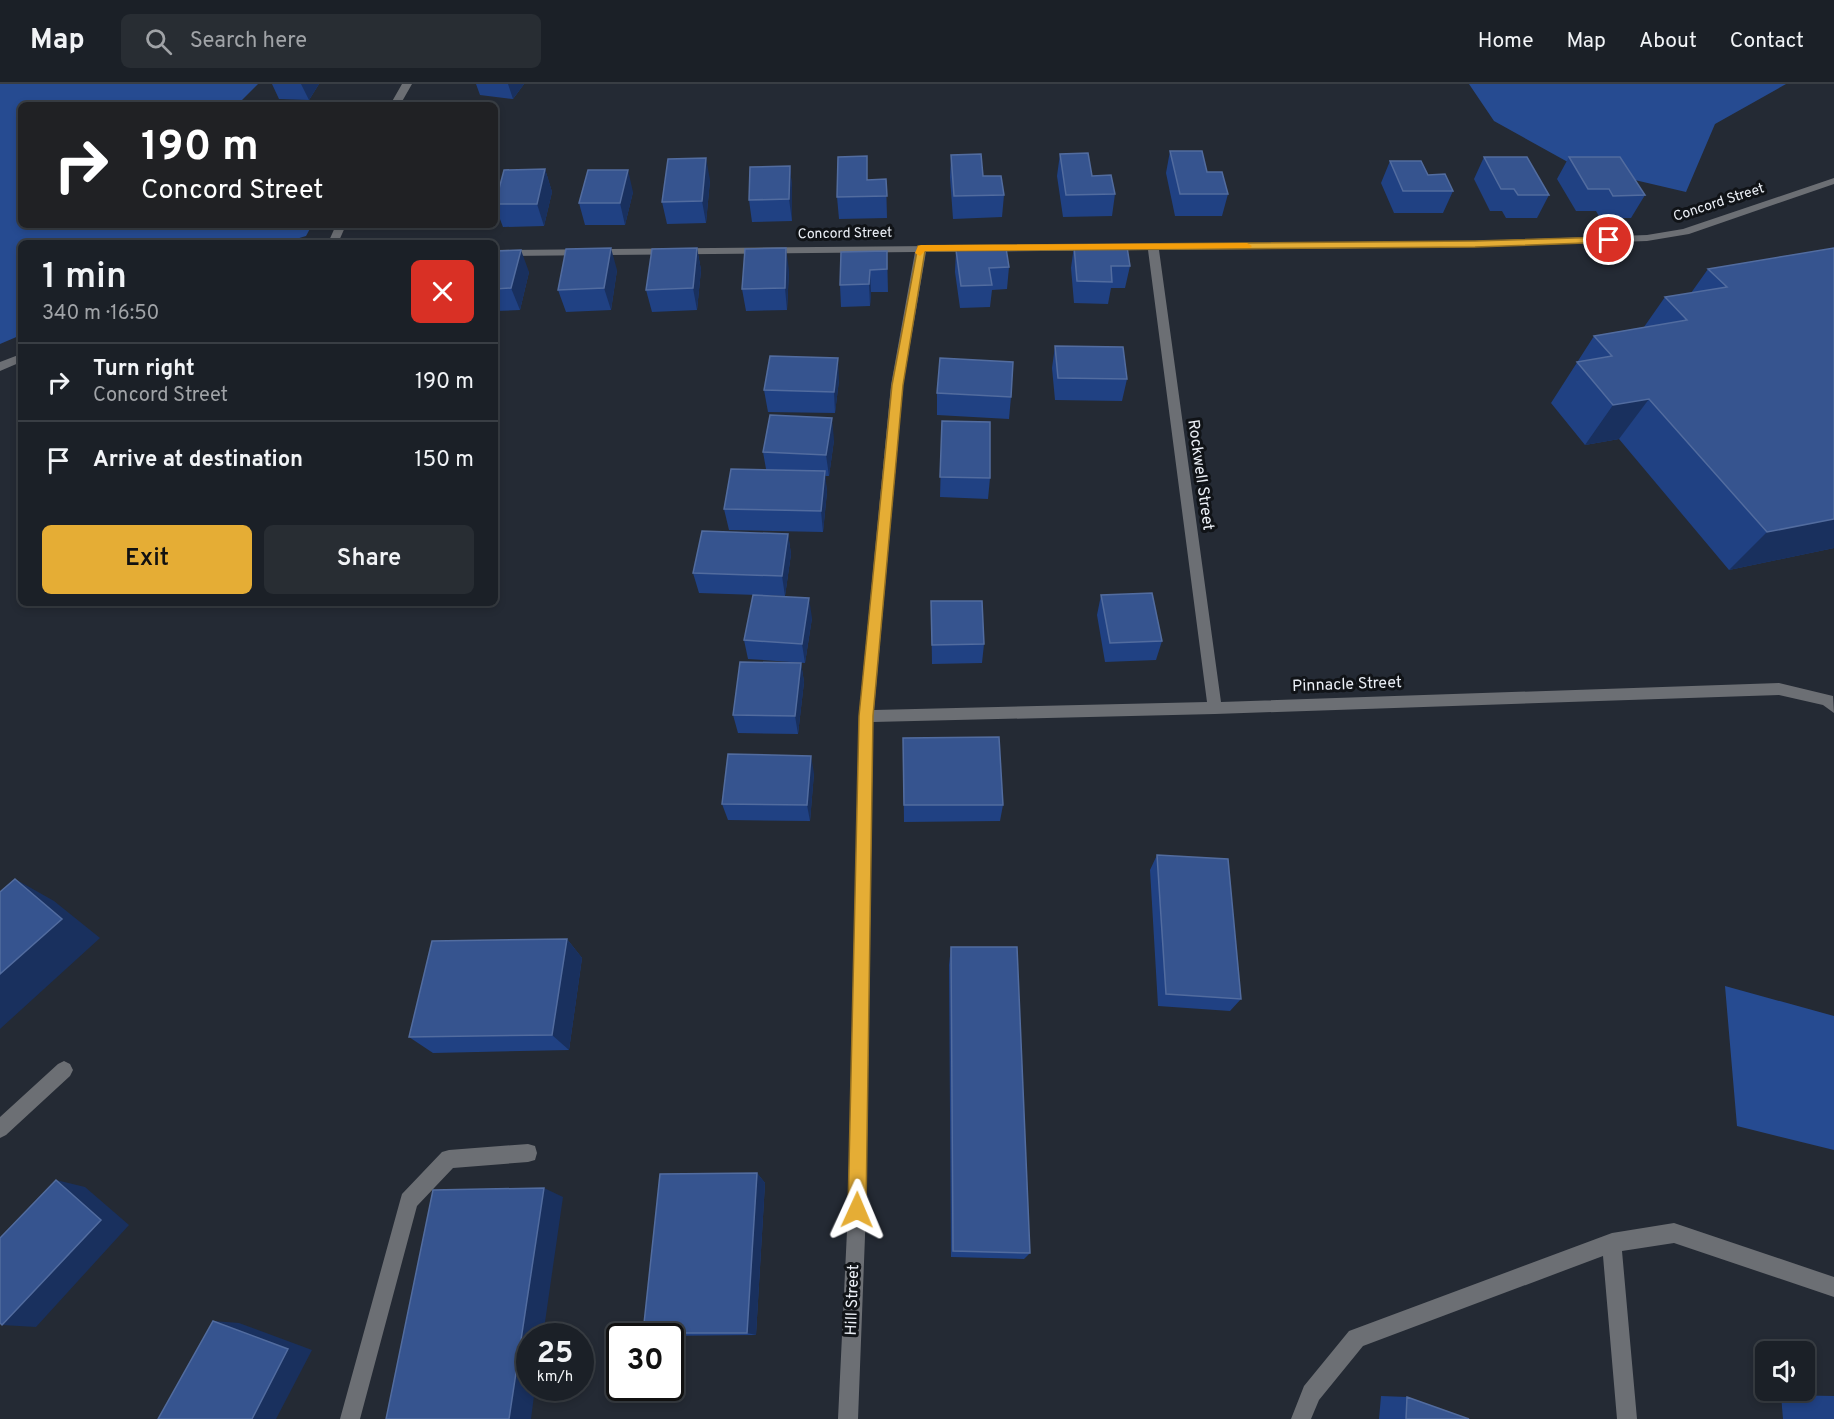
<!DOCTYPE html>
<meta charset="utf-8">
<style>
body{margin:0;font-family:Overpass,sans-serif;background:#282d33;color:#f1f3f6;height:100vh;display:flex;flex-direction:column;font-size:22px;white-space:nowrap}
*{box-sizing:border-box;margin:0}
p{font-size:20px;color:#a0a3a7}
.icon{flex:none;width:33px;height:33px;fill:none;stroke:currentColor;stroke-width:2;stroke-linecap:round;stroke-linejoin:round}
.map{position:relative;flex:1;overflow:hidden}
.panel{position:absolute;left:18px;top:156px;width:480px;height:366px;display:flex;flex-direction:column;background:#1b2027;border-radius:9px;box-shadow:0 3px 9px #0003,0 0 0 2px #393e44}
.panel>*{flex:none}
.banner{position:absolute;left:18px;top:18px;width:480px;height:126px;border-radius:9px;box-shadow:0 3px 9px #0003,0 0 0 2px #393e44;background:#202124;color:#fff;overflow:hidden}
.tools{position:absolute;left:1755px;top:1257px;display:grid;gap:12px}
.tools a{display:grid;place-items:center;width:60px;height:60px;border-radius:9px;background:#1b2027;box-shadow:0 3px 9px #0003,0 0 0 2px #393e44;font-size:30px}
.speed{position:absolute;left:516px;top:1239px;display:flex;gap:12px;font-size:30px;font-weight:700;text-align:center}
.speed>*{display:grid;place-content:center;width:78px;height:78px;border-radius:50%;background:#1b2027;box-shadow:0 3px 9px #0003,0 0 0 2px #393e44;line-height:1}
.speed small{font-size:15px;font-weight:400}
.speed .limit{border:3px solid #111;border-radius:9px;background:#fff;color:#111}
.pin{position:absolute;display:grid;place-items:center;width:51px;height:51px;color:#fff;margin:-26px;border:3px solid #fff;border-radius:50%;box-shadow:0 2px 6px #0007}
.me{position:absolute;width:66px;margin:-33px;rotate:1deg;stroke-linejoin:round;filter:drop-shadow(0 0 4px #0008)}
.turn{display:flex;align-items:center;gap:21px;height:126px;padding:0 24px;font-size:27px}
.turn .icon{width:78px;height:78px;stroke-width:2.5}
.turn b{display:block;font-size:42px;line-height:51px}
.round{display:grid;place-items:center;flex:none;width:63px;height:63px;border-radius:9px;background:#282d33}
.head{display:flex;align-items:center;justify-content:space-between;height:102px;padding:0 24px}
h1{font-size:36px;font-weight:600;line-height:45px}
.cta{display:flex;gap:12px;margin-top:auto;padding:12px 24px}
.cta a{flex:1;height:69px;border-radius:9px;background:#e5ad35;color:#111;font-size:24px;font-weight:600;line-height:69px;text-align:center}
.cta a+a{background:#282d33;color:#f1f3f6}
ul{padding:0;list-style:none}
li{display:flex;align-items:center;gap:18px;height:78px;padding:0 24px;border-top:2px solid #393e44}
li div{flex:1}
li b{display:block;font-size:22px}
li em{font-style:normal}
header{display:flex;align-items:center;gap:36px;box-sizing:border-box;height:84px;padding:0 30px;background:#1b2027;border-bottom:2px solid #393e44}
header strong{font-size:28px}
nav{display:flex;gap:33px;margin-inline-start:auto;font-size:21px}
.search{width:420px;height:54px;background:#282d33;display:flex;align-items:center;gap:15px;box-sizing:border-box;padding:0 21px;border-radius:9px;color:#a0a3a7;font-size:22px}
.map>svg:first-child{display:block}
.green{fill:#264b91}
.lines{fill:none;stroke-linecap:round;stroke-linejoin:round}
.lane{fill:#6c6f74;fill-rule:evenodd}
.street{fill:#6c6f74;fill-rule:evenodd}
.wall{fill:#204183}
.shaded-wall{fill:#19305e}
.building{fill:#36548f;stroke:#526c9f;stroke-width:1.5}
.route{fill:#e5ad35;stroke:#957022;stroke-width:1.5}
.slow{fill:#f59e0b}
.labels{text-anchor:middle;dominant-baseline:central;stroke-width:6;stroke-linejoin:round;paint-order:stroke}
.far-street-label{font-size:14px;fill:#ebeff6;stroke:#101317}
.street-label{font-size:16px;fill:#ebeff6;stroke:#101317}
</style>
<header>
<strong>Map</strong>
<div class="search"><svg class="icon" aria-label="search" viewBox="0 0 24 24"><circle cx="10" cy="10" r="6"/><path d="M15 15l6 6"/></svg>Search here</div>
<nav><a>Home</a><a>Map</a><a>About</a><a>Contact</a></nav>
</header>
<div class="map">
<svg width="1834" height="1335" viewBox="0 0 1834 1335">
<rect width="100%" height="100%" fill="#242a34"/>
<path class="green" d="M0,0h258l-21,21h-216v120h291l-6,11 -23,7h-262v92l-21,9z
M1469,0h317l-71,40 -29,68 -111,-26 -81,-45z
M1725,902l109,30v134l-97,-24z"/>
<g class="lines">
<path class="lane" d="M64,977l6,3 3,6 -3,6 -64,59 -6,3v-21l58,-53z
M528,1060l7,2 2,7 -2,7 -7,2 -75,6 -36,38 -57,213h-20l60,-218 2,-7 40,-42 7,-2z
M1674,1139l160,54v20l-160,-54 -52,8 15,168h-20l-14,-163 -240,90 -44,54 -8,19h-20l13,-33 45,-55 263,-98z"/>
<path class="street" d="M402,0h10l-12,21h-10z
M1834,94v6l-145,50 -42,7 -172,6 -316,3 62,452 558,-19 54,13 1,17 -11,-8 -44,-10 -564,19 -342,8 -7,488 -8,209h-20l10,-209 11,-494 32,-331 24,-133 -420,4v-6l980,-9 172,-6 36,-6zM1148,166l59,452 -333,8 29,-325 23,-133z
M336,141h10l-8,18h-10z
M21,270v8l-21,9v-9z"/>
</g>
<path class="wall" d="M272,0h47l-10,16 -30,-1z
M476,0h48l-11,15 -33,-4z
M1170,67l37,21 21,22 -6,22h-47l-9,-43z
M1060,70l32,22 23,18 -3,22 -49,1 -6,-41z
M951,71l32,21 21,19 -2,22 -49,2 -3,-42z
M1484,73l65,38 -12,23h-31l-4,-7h-12l-16,-32z
M1569,73l76,38 -14,23h-31l-4,-7h-20l-19,-32z
M1390,77l38,14 25,16 -10,22h-49l-13,-30z
M790,82l2,22v33l-40,1 -3,-22z
M545,85l7,23 -8,34 -41,1 -8,-21v-3z
M886,95l1,39 -48,1 -2,-22 31,-17z
M710,96l-4,43 -39,1 -5,-22z
M633,108l-8,33h-40l-6,-22z
M420,141h41l-1,2h-39z
M1074,162l56,20 -5,22h-14l-3,16 -34,-1 -3,-35z
M697,164l4,22 -4,40 -45,2 -6,-22z
M1834,164v300l-105,22 -110,-131 -34,6 -34,-42 43,-67 50,-9 21,-30 26,-4 17,-24z
M956,166l53,17 -2,22 -15,1 -2,17 -30,1 -5,-36z
M495,167l34,21 -9,38 -25,1z
M887,167l1,41h-17l-1,14 -29,1 -1,-22z
M617,186l-6,40 -45,2 -8,-22z
M789,186l-2,40 -41,1 -4,-22z
M1055,262l72,33 -5,22 -67,-1 -3,-32z
M839,296l-4,33 -67,-1 -4,-22z
M937,309l74,4 -2,22 -72,-4z
M942,337l48,57 -2,21 -48,-2z
M834,356l-5,36h-4l2,16 -4,40 -94,-2 -5,-21 42,-40 -3,-17z
M788,450l3,20 -6,42 -86,-3 -6,-20z
M1101,511l61,46 -6,19 -51,2 -8,-47z
M931,517l53,43 -2,19 -50,1z
M812,534l-7,45 -57,-4 -4,-19z
M801,579l3,19 -6,52 -60,-1 -5,-18z
M903,654l100,67 -3,16 -96,1z
M814,689l-4,48 -82,-1 -6,-16z
M1157,771l84,144 -11,12 -72,-5 -8,-136z
M567,855l15,19 -13,92 -136,3 -24,-16z
M951,863l79,306 -6,6 -73,-2 -2,-292z
M757,1089l8,10 -9,152 -99,1 -14,-3z
M1781,1311l53,1v23h-51z
M1381,1312l26,1 62,22h-90z"/>
<path class="shaded-wall" d="M301,0h18l-10,16z
M508,0h16l-11,15z
M706,74l4,22 -4,43 -4,-22z
M790,82l2,22v33l-3,-22z
M545,85l7,23 -8,34 -7,-22z
M628,86l5,22 -8,33 -5,-22z
M611,164l6,22 -6,40 -7,-22z
M697,164l4,22 -4,40 -4,-22z
M786,164l3,22 -2,40 -2,-22z
M521,166l8,22 -9,38 -9,-22z
M870,186l1,22 -1,14 -1,-22z
M838,274l1,22 -4,33 -1,-21z
M1649,315l-30,40 -34,6 28,-40z
M832,334l2,22 -5,36 -3,-21z
M825,387l2,21 -4,40 -2,-21z
M1834,435v29l-105,22 38,-38z
M788,450l3,20 -6,42 -3,-20z
M809,514l3,20 -7,45 -3,-19z
M801,579l3,19 -6,52 -3,-18z
M811,672l3,17 -4,48 -3,-16z
M15,795l39,22 46,37 -100,91v-55z
M567,855l15,19 -13,92 -17,-15z
M757,1089l8,10 -9,152 -9,-2z
M56,1096l29,7 44,38 -93,102 -34,-2z
M544,1104l19,9 -20,139h-13v52h5l-4,31h-22z
M213,1237l26,2 73,27 -36,69h-24z"/>
<path class="building" d="M1170,67h32l5,21h15l6,22h-48z
M1088,69l4,23 19,-1 4,19 -49,1 -6,-41z
M981,70l2,22h18l3,19 -50,1 -3,-41z
M867,72v24l19,-1 1,17 -50,1 1,-40z
M1484,73h43l22,38h-31l-4,-6h-13z
M1569,73h51l25,38 -32,1 -4,-7h-21z
M706,74l-4,43 -40,1 6,-43z
M1390,77h31l7,14 17,-1 8,17h-50z
M790,82l-1,33 -40,1 1,-33z
M545,85l-8,35h-42l9,-34z
M588,86h40l-8,33h-41z
M1074,162l53,1 3,19h-19l1,16 -35,-1z
M611,164l-7,40 -46,2 8,-41z
M697,164l-4,40 -47,2 6,-41z
M786,164l-1,40 -43,1 3,-40z
M1006,164l3,19 -20,1 3,17 -31,1 -5,-36z
M1834,164v271l-67,13 -118,-133 -36,6 -36,-43 35,-6 -18,-20 93,-16 -22,-23 62,-10 -19,-18z
M521,166l-10,38 -16,1v-38z
M887,167v18l-17,1 -1,14 -29,1 1,-33z
M1055,262l68,1 4,32 -69,-1z
M770,272l68,2 -4,34 -70,-2z
M940,274l73,4 -2,35 -74,-4z
M770,331l62,3 -6,37 -63,-3z
M942,337l48,1v56l-50,-1z
M731,385l94,2 -4,40 -97,-2z
M702,447l86,3 -6,42 -89,-3z
M1152,509l10,48 -52,2 -9,-48z
M753,511l56,3 -7,46 -58,-4z
M931,517h51l2,43 -52,1z
M740,578l61,1 -6,53 -62,-1z
M999,653l4,68h-99l-1,-67z
M728,670l83,2 -4,49 -85,-1z
M1157,771l71,4 13,140 -75,-5z
M15,795l47,40 -62,55v-82z
M567,855l-15,96 -143,2 23,-96z
M951,863h66l13,306 -77,-2z
M757,1089l-10,160h-104l17,-159z
M56,1096l45,40 -99,105 -2,-2v-85z
M544,1104l-35,231h-123l47,-229z
M213,1237l75,28 -36,70h-94z
M1407,1313l62,22h-63z"/>
<path class="route" d="M1609,153l4,3 -1,2 -137,5 -550,4 -22,134 -30,331 -7,494 -3,6 -6,2 -6,-2 -3,-6 11,-494 33,-331 26,-139 557,-5z"/>
<path class="slow" d="M1247,159l5,3 -2,2 -325,3 -5,5 -5,-3 3,-7 3,-1z"/>
<g class="labels">
<g class="far-street-label">
<text transform="translate(1719 119) rotate(-18)">Concord Street</text>
<text transform="translate(845 150) rotate(-1)">Concord Street</text>
</g>
<g class="street-label">
<text transform="translate(1200 391) rotate(82)">Rockwell Street</text>
<text transform="translate(1347 601) rotate(-2)">Pinnacle Street</text>
<text transform="translate(853 1216) rotate(-88)">Hill Street</text>
</g>
</g>
</svg>
<div class="tools">
<a><svg class="icon" aria-label="sound" viewBox="0 0 24 24"><path d="M4 9h4l5-4v14l-5-4H4zM17 9q2 3 0 6"/></svg></a>
</div>
<div class="speed"><div>25<small>km/h</small></div><div class="limit">30</div></div>
<div class="pin" style="left:1609px;top:156px;background:#d93025"><svg class="icon" aria-label="arrive" viewBox="0 0 24 24"><path d="M6 21V4h12l-3 4 3 4H6"/></svg></div>
<svg class="me" style="left:857px;top:1126px" viewBox="-20 -20 40 40"><path d="M0-17L14 15 0 8-14 15z" fill="#e5ad35" stroke="#fff" stroke-width="4"/></svg>
<div class="banner">
<div class="turn"><svg class="icon" aria-label="right" viewBox="0 0 24 24"><path d="M7 20v-9h11M14 6l5 5-5 5"/></svg><div><b>190 m</b>Concord Street</div></div>
</div>
<section class="panel">
<div class="head"><div><h1>1 min</h1><p>340 m · 16:50</p></div><a class="round" style="background:#d93025;color:#fff"><svg class="icon" aria-label="close" viewBox="0 0 24 24"><path d="M6 6l12 12M18 6L6 18"/></svg></a></div>
<ul>
<li><svg class="icon" aria-label="right" viewBox="0 0 24 24"><path d="M7 20v-9h11M14 6l5 5-5 5"/></svg><div><b>Turn right</b><p>Concord Street</p></div><em>190 m</em></li>
<li><svg class="icon" aria-label="arrive" viewBox="0 0 24 24"><path d="M6 21V4h12l-3 4 3 4H6"/></svg><div><b>Arrive at destination</b></div><em>150 m</em></li>
</ul>
<div class="cta"><a>Exit</a><a>Share</a></div>
</section>
</div>
